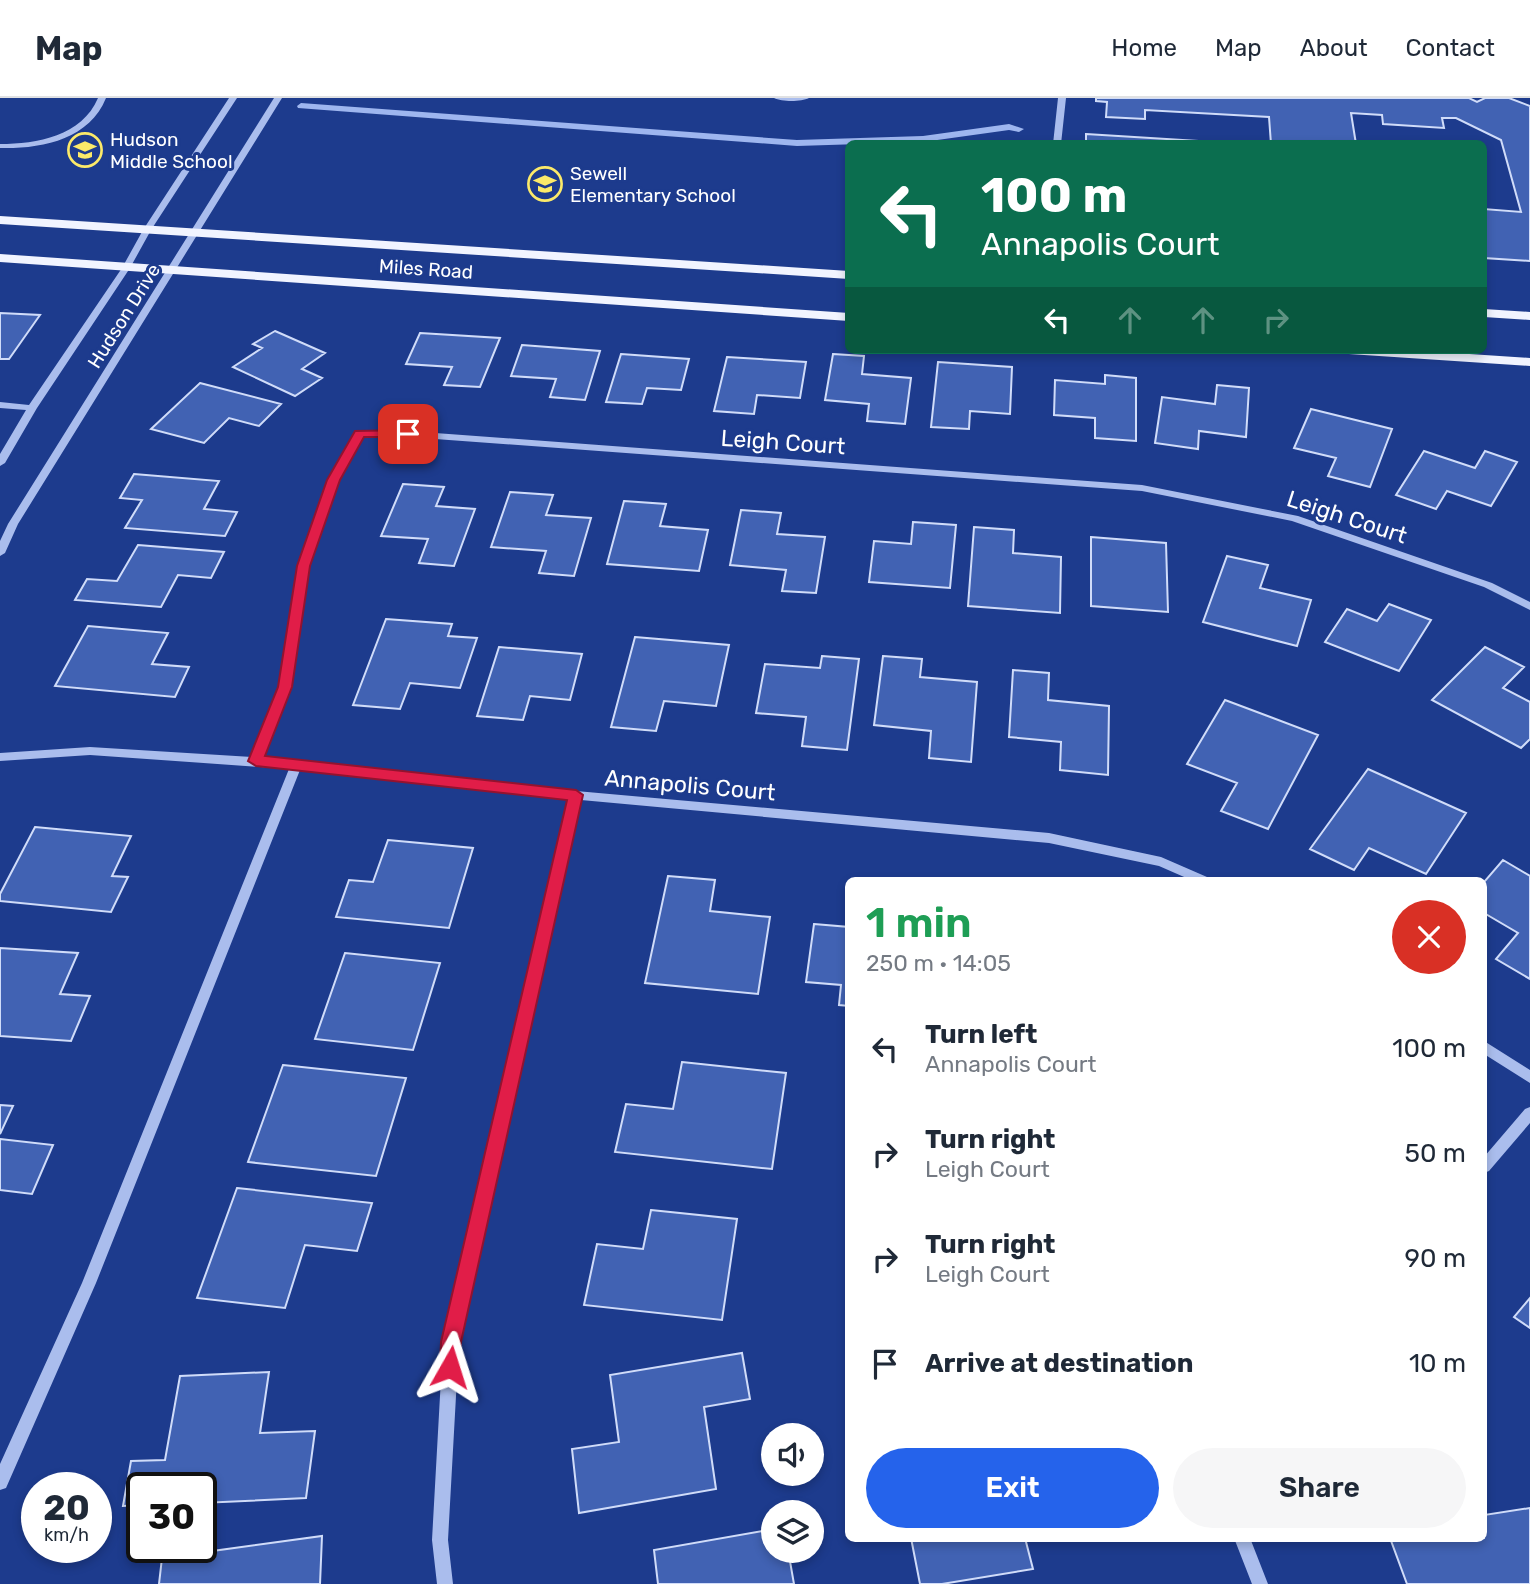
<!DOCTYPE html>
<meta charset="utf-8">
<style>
body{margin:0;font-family:Rubik,sans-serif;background:#f6f6f7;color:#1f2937;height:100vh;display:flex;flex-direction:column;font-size:26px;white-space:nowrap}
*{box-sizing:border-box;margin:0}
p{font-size:23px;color:#747a83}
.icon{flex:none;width:38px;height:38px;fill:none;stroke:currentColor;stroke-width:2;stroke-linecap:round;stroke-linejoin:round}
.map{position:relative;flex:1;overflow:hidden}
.sheet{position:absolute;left:845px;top:779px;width:642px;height:665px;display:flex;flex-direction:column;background:#fff;border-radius:10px;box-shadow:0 4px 10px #0003}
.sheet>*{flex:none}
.guide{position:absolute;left:845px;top:42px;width:642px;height:214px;border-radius:10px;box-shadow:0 4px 10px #0003;background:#0b6e4f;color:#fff;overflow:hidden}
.fabs{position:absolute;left:761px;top:1325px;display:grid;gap:14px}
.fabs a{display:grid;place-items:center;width:63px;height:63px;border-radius:50%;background:#fff;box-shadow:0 4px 10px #0003;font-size:35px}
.speed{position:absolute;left:21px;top:1374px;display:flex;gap:14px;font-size:35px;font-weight:700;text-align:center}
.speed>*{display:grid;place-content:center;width:91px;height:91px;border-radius:50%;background:#fff;box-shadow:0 4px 10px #0003;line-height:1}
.speed small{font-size:18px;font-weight:400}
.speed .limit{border:4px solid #111;border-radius:10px;background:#fff;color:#111}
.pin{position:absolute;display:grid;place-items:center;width:60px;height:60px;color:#fff;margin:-30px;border-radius:14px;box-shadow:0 4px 10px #0006}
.me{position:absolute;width:77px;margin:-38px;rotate:6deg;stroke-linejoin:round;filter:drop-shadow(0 0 5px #0008)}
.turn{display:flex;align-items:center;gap:24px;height:147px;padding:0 21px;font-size:32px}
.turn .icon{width:91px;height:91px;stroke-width:2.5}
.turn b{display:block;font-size:49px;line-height:60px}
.lanes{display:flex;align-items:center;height:66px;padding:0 21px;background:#0003;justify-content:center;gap:35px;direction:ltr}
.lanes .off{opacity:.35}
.round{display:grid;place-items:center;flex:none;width:74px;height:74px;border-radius:37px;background:#f6f6f7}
.summary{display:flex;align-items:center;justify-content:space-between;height:119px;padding:0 21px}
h1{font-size:42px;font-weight:600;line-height:52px;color:#1e9e55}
.action{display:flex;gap:14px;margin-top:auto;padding:14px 21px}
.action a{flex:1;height:80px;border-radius:42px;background:#2563eb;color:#fff;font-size:28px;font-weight:600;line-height:80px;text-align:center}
.action a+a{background:#f6f6f7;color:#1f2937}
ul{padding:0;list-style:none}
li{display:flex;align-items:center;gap:21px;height:105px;padding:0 21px}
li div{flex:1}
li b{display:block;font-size:26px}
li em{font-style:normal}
header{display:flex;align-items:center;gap:42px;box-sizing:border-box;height:98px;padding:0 35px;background:#fff;border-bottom:2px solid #e0e1e3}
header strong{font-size:33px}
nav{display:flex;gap:38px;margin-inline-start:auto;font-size:24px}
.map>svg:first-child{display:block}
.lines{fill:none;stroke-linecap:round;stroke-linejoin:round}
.stream{fill:#9eb6ef;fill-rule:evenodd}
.building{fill:#4162b3;stroke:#d0dcf9;stroke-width:2}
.minor{fill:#aabded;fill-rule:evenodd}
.major{fill:#f1f4ff;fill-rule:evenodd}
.route{fill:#e11d48;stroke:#92132f;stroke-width:2}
.labels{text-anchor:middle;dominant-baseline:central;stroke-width:6;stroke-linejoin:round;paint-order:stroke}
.far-poi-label{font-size:19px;fill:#fff;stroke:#1d3b8d;text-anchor:start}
.far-street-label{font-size:19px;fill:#fff;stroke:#1d3b8d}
.street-label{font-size:23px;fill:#fff;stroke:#1d3b8d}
</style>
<header>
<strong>Map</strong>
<nav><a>Home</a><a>Map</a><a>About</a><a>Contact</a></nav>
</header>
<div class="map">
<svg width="1530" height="1486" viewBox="0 0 1530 1486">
<rect width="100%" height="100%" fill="#1d3b8d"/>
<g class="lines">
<path class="stream" d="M301,5l496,37 126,-4 86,-12 15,5 -5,3 -10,-2 -86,12 -126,4 -499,-38 -1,-2z"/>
</g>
<path class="building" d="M1096,0h373l8,4 8,-4h24l21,8v155l-46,-3v-49l37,3 -20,-72 -45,-22h-14l2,10 -61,-4 -1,-9 -31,-2 5,31h-85l-2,-27 -124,-7v9l-39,-2 1,-15 -11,-1z
M1086,36l161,10h-161z
M0,215l40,2 -31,44h-9z
M275,233l50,22 -23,16 20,9 -27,18 -62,-29 29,-19 -9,-4z
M420,235l80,5 -20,49 -36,-2 8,-18 -46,-3z
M522,247l78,6 -15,49 -35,-3 6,-18 -45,-3z
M621,256l68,5 -8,31 -34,-2 -5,16 -36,-2z
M833,256l31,2 -2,18 49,4 -6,46 -38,-3 2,-17 -44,-4z
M727,259l79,5 -6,36 -43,-3 -3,19 -40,-3z
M938,264l74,5 -2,47 -40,-3 -1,18 -38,-2z
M1105,277l31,3v63l-41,-3v-20l-41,-3 1,-35 50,4z
M200,285l81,21 -22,22 -30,-8 -25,25 -53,-14z
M1217,287l32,3 -3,49 -47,-6 -1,18 -43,-6 7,-46 53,7z
M1311,311l81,20 -22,58 -42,-11 8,-18 -42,-10z
M1424,353l51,17 10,-17 32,11 -26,44 -44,-15 -11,18 -40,-14z
M134,376l85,7 -15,28 33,3 -12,24 -100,-8 17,-28 -22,-2z
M403,386l41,3 -8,19 39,3 -21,57 -35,-3 9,-24 -47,-3z
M510,394l43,3 -7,20 45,3 -17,58 -35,-3 7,-22 -55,-4z
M624,403l42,3 -6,22 48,4 -9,41 -92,-7z
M741,412l40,3 -4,21 48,3 -9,56 -34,-2 4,-21 -56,-5z
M913,424l43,3 -6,63 -81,-6 5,-41 37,3z
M974,429l40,3 -1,23 48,4 -1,56 -92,-7z
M1091,439l75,6 2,69 -77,-6z
M138,447l86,7 -13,26 -33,-3 -17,32 -86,-7 12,-21 30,2z
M1227,458l41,9 -8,23 51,12 -14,46 -94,-24z
M1389,506l42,16 -32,51 -74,-29 22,-33 30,12z
M386,521l66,5 -4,12 29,2 -17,50 -50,-5 -10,26 -47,-4z
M88,528l80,7 -16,31 37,3 -14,30 -120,-11z
M635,539l94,8 -13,61 -52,-5 -8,30 -45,-4z
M499,549l83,7 -12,46 -40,-4 -7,24 -46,-4z
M1485,549l39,20 -21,21 27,14v37l-9,9 -89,-48z
M822,558l37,3 -12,91 -45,-4 4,-29 -50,-4 9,-49 55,4z
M883,558l39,3 -2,18 57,5 -6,80 -42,-4 2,-27 -57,-6z
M1013,572l36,3 -1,27 61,6 -1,69 -48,-5 1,-28 -52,-5z
M1225,602l93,35 -50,94 -47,-18 16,-28 -50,-19z
M1368,671l98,44 -40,61 -57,-26 -15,22 -44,-21z
M35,729l96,9 -19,40 16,1 -17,35 -111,-11v-7z
M388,742l85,8 -24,80 -113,-11 13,-37 24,2z
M1503,762l27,16v103l-34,-20 22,-26 -34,-20v-31z
M668,778l47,4 -5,31 60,6 -12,77 -113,-11z
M814,826l35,3v79l-10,-1 2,-20 -35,-3z
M0,850l78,5 -18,41 30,2 -19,45 -71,-5z
M345,855l95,10 -27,87 -98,-11z
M682,964l104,11 -14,96 -157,-17 11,-48 47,5z
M283,967l123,13 -30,98 -128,-14z
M0,1007l13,1 -13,28z
M0,1041l53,6 -21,49 -32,-4z
M237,1090l135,15 -15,48 -52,-6 -20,63 -88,-10z
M651,1112l86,9 -15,101 -138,-15 13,-61 46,5z
M1530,1200v30l-16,-11z
M742,1255l8,46 -46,8 12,82 -137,24 -7,-64 47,-7 -9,-67z
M269,1274l-9,61 55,-2 -9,67 -105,5v-15h-59v17l-19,1 8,-45 34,-1 15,-84z
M1530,1410v76h-123l-17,-46h94v-23z
M774,1431v21h14l6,34h-136l-4,-34z
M322,1438l-2,48h-161l3,-26z
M911,1440h114l8,31 -91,15h-22z"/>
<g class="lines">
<path class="minor" d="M98,0h8c-17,42 -65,51 -106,50v-4c37,0 82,-8 98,-46z
M229,0h8l-86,132 -21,38 -93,140 -32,55 -5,3v-12l26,-44 -26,-2v-6l29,3 93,-137 21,-38z
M274,0h8l-264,426 -13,29 -5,3v-15l8,-17z
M774,0h35c-8,4 -27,4 -35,0z
M1058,0h8l-5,46h-8z
M359,333h49l734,54 156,31 194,67 38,19v8l-46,-23 -192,-66 -150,-30 -734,-54h-46l-23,43 -30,86 -18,121 -28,71 313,33 473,42 112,24 46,20 2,3h-18l-32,-14 -110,-23 -468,-43 -122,542 -11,198 5,44h-16l-5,-44 11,-198 126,-543 -269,-29 -204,513 -90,205 -6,2v-26l82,-181 207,-514 -199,-14 -90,6v-8l90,-6 162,10 27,-70 20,-121 30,-86 25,-46z
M1484,943l46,29v13l-46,-29z
M1530,1009v16l-41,48 -5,2v-16l41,-48z
M1234,1440h16l18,46h-16z"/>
<path class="major" d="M0,118l849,55v8l-849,-55z
M0,156l849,59v8l-849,-59z
M1484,211l46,3v8l-46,-3z
M1342,252h67l121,8v8l-181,-12z"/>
</g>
<path class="route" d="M408,332l7,4 -2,3h-49l-24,43 -30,86 -18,121 -27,69 311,34 7,5 -122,547 -4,32 -7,2 -7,-2 -3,-7 1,-25 126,-542 -311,-34 -8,-5 30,-74 19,-121 30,-86 28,-49z"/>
<defs>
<g id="school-ring" transform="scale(1.75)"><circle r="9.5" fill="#1d3b8d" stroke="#fcea69" stroke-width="1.5"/><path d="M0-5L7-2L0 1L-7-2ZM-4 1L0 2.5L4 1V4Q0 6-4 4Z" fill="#fcea69"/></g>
</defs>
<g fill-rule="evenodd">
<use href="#school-ring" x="85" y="52"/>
<use href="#school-ring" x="545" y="86"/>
</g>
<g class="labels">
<g class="far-poi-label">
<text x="110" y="41">Hudson<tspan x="110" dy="22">Middle School</tspan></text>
<text x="570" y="75">Sewell<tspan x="570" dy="22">Elementary School</tspan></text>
</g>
<g class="far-street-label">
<text transform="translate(426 171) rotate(4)">Miles Road</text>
<text transform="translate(124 218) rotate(-58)">Hudson Drive</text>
</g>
<g class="street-label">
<text transform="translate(783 344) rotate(4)">Leigh Court</text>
<text transform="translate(1347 419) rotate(18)">Leigh Court</text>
<text transform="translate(690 687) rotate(5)">Annapolis Court</text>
</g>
</g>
</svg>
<div class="fabs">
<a><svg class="icon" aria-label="sound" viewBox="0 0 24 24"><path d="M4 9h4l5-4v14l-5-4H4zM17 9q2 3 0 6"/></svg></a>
<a><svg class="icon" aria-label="layers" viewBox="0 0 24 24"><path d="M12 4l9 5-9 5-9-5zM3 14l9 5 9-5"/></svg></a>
</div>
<div class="speed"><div>20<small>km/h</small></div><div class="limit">30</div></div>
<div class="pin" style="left:408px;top:336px;background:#d93025"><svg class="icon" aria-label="arrive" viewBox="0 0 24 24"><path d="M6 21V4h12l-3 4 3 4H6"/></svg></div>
<svg class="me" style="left:450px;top:1269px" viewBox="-20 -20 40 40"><path d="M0-17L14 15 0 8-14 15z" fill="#e11d48" stroke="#fff" stroke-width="4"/></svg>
<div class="guide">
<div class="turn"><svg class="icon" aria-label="left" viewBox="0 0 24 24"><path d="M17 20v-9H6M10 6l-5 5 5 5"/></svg><div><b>100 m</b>Annapolis Court</div></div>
<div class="lanes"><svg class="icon" aria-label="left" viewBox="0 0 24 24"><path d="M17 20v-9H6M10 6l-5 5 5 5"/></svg><svg class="icon off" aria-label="ahead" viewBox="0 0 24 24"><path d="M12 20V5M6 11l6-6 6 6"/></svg><svg class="icon off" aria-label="ahead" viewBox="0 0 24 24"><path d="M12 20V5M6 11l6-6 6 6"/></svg><svg class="icon off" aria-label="right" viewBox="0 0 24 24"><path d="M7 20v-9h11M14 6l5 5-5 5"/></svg></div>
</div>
<section class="sheet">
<div class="summary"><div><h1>1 min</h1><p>250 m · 14:05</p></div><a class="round" style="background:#d93025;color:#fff"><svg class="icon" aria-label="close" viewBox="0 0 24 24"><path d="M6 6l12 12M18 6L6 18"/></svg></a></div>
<ul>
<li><svg class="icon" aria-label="left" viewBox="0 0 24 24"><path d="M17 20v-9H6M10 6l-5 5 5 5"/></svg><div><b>Turn left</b><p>Annapolis Court</p></div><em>100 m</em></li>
<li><svg class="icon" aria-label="right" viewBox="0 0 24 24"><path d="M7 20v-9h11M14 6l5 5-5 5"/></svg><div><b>Turn right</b><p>Leigh Court</p></div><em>50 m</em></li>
<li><svg class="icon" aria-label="right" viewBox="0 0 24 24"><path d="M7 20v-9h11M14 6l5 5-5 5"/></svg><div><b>Turn right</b><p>Leigh Court</p></div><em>90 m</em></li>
<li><svg class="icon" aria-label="arrive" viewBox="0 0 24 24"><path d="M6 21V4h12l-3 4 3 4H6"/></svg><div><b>Arrive at destination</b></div><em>10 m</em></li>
</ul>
<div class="action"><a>Exit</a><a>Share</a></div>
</section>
</div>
